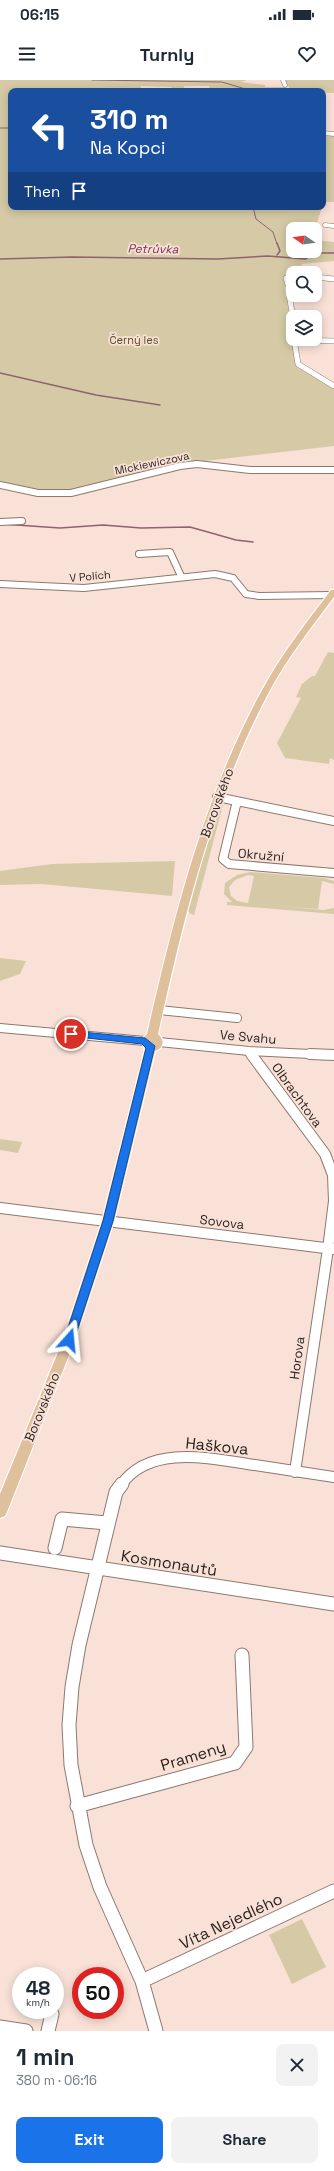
<!DOCTYPE html>
<meta charset="utf-8">
<style>
body{margin:0;font-family:"Space Grotesk",sans-serif;background:#f2f2f3;color:#1f2937;height:100vh;display:flex;flex-direction:column;font-size:15px;white-space:nowrap}
*{box-sizing:border-box;margin:0}
p{font-size:13px;color:#747a83}
.icon{flex:none;width:22px;height:22px;fill:none;stroke:currentColor;stroke-width:2;stroke-linecap:round;stroke-linejoin:round}
.map{position:relative;height:1951px;overflow:hidden}
.details{display:flex;flex-direction:column;background:#fff;flex:1}
.details>*{flex:none}
.hud{position:absolute;left:8px;top:8px;width:318px;height:122px;border-radius:8px;box-shadow:0 2px 10px #0003;background:#1a4fa0;color:#fff;overflow:hidden}
.needle{width:26px;rotate:283deg}
.fabs{position:absolute;left:286px;top:142px;display:grid;gap:8px}
.fabs a{display:grid;place-items:center;width:36px;height:36px;border-radius:8px;background:#fff;box-shadow:0 2px 10px #0003;font-size:20px}
.speed{position:absolute;left:12px;top:1887px;display:flex;gap:8px;font-size:20px;font-weight:700;text-align:center}
.speed>*{display:grid;place-content:center;width:52px;height:52px;border-radius:50%;background:#fff;box-shadow:0 2px 10px #0003;line-height:1}
.speed small{font-size:10px;font-weight:400}
.speed .limit{border:6px solid #d22;background:#fff;color:#111}
.pin{position:absolute;display:grid;place-items:center;width:34px;height:34px;color:#fff;margin:-17px;border:2px solid #fff;border-radius:50%;box-shadow:0 1px 4px #0007}
.me{position:absolute;width:44px;margin:-22px;rotate:18deg;stroke-linejoin:round;filter:drop-shadow(0 0 3px #0008)}
.turn{display:flex;align-items:center;gap:14px;height:84px;padding:0 16px;font-size:18px}
.turn .icon{width:52px;height:52px;stroke-width:2.5}
.turn b{display:block;font-size:28px;line-height:34px}
.then{display:flex;align-items:center;height:38px;padding:0 16px;background:#0003;gap:8px;font-size:15px}
.round{display:grid;place-items:center;flex:none;width:42px;height:42px;border-radius:8px;background:#f2f2f3}
.headline{display:flex;align-items:center;justify-content:space-between;height:68px;padding:0 16px}
h1{font-size:24px;font-weight:700;line-height:30px}
.cta{display:flex;gap:8px;margin-top:auto;padding:8px 16px}
.cta a{flex:1;height:46px;border-radius:8px;background:#1a73e8;color:#fff;font-size:16px;font-weight:700;line-height:46px;text-align:center}
.cta a+a{background:#f2f2f3;color:#1f2937}
.status{display:flex;justify-content:space-between;align-items:center;height:28px;padding:0 20px;background:#fff;direction:ltr}
.status svg{height:11px;fill:currentColor}
header{display:flex;justify-content:space-between;align-items:center;height:52px;padding:0 16px;background:#fff;font-size:18px;font-weight:700}
.map>svg:first-child{display:block}
.green{fill:#d5caa5;fill-rule:evenodd}
.lines{fill:none;stroke-linecap:round;stroke-linejoin:round}
.stream-far1{stroke:#8f6270;stroke-width:1}
.stream{stroke:#8f6270;stroke-width:1.5}
.minor-far5-casing{stroke:#8d786f;stroke-width:5}
.minor-far4-casing{stroke:#8d786f;stroke-width:6}
.minor-far3-casing{stroke:#8d786f;stroke-width:8}
.minor-far2-casing{stroke:#8d786f;stroke-width:10}
.minor-far1-casing{stroke:#8d786f;stroke-width:12}
.minor-casing{stroke:#8d786f;stroke-width:15}
.major-casing{stroke:#fff;stroke-width:2}
.minor-far5{stroke:#fff;stroke-width:4}
.minor-far4{stroke:#fff;stroke-width:5}
.minor-far3{stroke:#fff;stroke-width:6}
.minor-far2{stroke:#fff;stroke-width:8}
.minor-far1{stroke:#fff;stroke-width:10}
.minor{stroke:#fff;stroke-width:13}
.major{fill:#dfc09c;fill-rule:evenodd}
.route{fill:#1a73e8;stroke:#114b97}
.labels{text-anchor:middle;dominant-baseline:central;stroke-width:3.5;stroke-linejoin:round;paint-order:stroke}
.far-park-label{font-size:11px;fill:#574a1c;stroke:#f9e1d7}
.far-street-label{font-size:11px;fill:#271f1b;stroke:#f9e1d7}
.far-water-label{font-size:12px;font-style:italic;fill:#7b3051;stroke:#f9e1d7}
.street-label{font-size:13px;fill:#271f1b;stroke:#f9e1d7}
.near-street-label{font-size:16px;fill:#271f1b;stroke:#f9e1d7}
</style>
<div class="status"><b>06:15</b><svg viewBox="0 0 49 12"><path d="M0 12V9h3v3zM5 12V6h3v6zM10 12V3h3v9zM15 12V0h3v12zM26 1h20v11H26zM47 4h2v5h-2z"/></svg></div>
<header><svg class="icon" aria-label="menu" viewBox="0 0 24 24"><path d="M4 6h16M4 12h16M4 18h16"/></svg>Turnly<svg class="icon" aria-label="heart" viewBox="0 0 24 24"><path d="M12 20l-8-8c-3-5 5-10 8-4 3-6 11-1 8 4z"/></svg></header>
<div class="map">
<svg width="334" height="1951" viewBox="0 0 334 1951">
<rect width="100%" height="100%" fill="#f9e1d7"/>
<path class="green" d="M0,0h247l-6,2 24,3v2h21l3,4h-45l-1,-2h-33l-1,-3h-25v2l10,1 -2,2h-23l3,-4 -31,-1v3h-13l11,2h-128v116h311l-7,22h-22v22h22v-11l19,2v19l-32,3 -3,9h-6v13h-8l11,79 38,21v60l-146,17 -115,28 -47,-2 -26,-8z
M284,0h50v13l-42,-2z
M334,54v68h-11v-67z
M328,572l6,1v107l-4,-2 -1,6 -44,-6 -8,-15 24,-45 -5,-1 6,-13 10,-8h3z
M220,721h4l-30,114 -3,-1 -4,-4 7,-29z
M175,781l-3,35 -130,-12 -42,1v-14l52,-7z
M250,792l74,6 10,3v3l-12,-3 -4,28 -40,-3 45,4 11,-2v6l-107,-9v-3h5l-8,-8 1,-11 12,-8zM248,795l6,1 -6,27 -11,-2 -6,-5 -2,-9 6,-7z
M0,878l26,3 -6,13 -20,7z
M0,1059l22,3 -4,11 -18,-3z
M302,1839l24,48 -34,17 -23,-49z"/>
<g class="lines">
<path class="stream-far1" d="M92,0l130,2 30,9
M0,48h11
M253,127l3,12 17,13 4,12"/>
<path class="stream" d="M277,175l3,-4 -3,-8
M0,179l72,-2 146,2 50,-3 37,3 12,-6h17
M0,293l96,22 64,10
M2,444l58,4 43,-3 38,3 49,-1 46,13 17,2"/>
<g class="minor-far5-casing">
<path id="minor-far5" d="M283,0l2,5
M323,53l11,1
M325,145l9,1"/>
</g>
<g class="minor-far4-casing">
<path id="minor-far4" d="M293,195l-7,3 2,7 3,2 -2,8 4,22
M315,197l19,2
M294,259l4,25 36,22
M294,260l40,1"/>
</g>
<g class="minor-far3-casing">
<path id="minor-far3" d="M0,405l38,8h33l109,-27 17,-2 53,6h84
M0,442l22,-1
M139,474l31,-2 11,24
M0,504l84,4 131,-14 18,4 13,16 13,2 72,-1"/>
</g>
<g class="minor-far2-casing">
<path id="minor-far2" d="M217,717l117,24
M237,721l-14,58 6,5 105,9
M159,930l78,8
M0,948l145,13
M159,962l90,9 82,4
M249,971l3,4"/>
</g>
<g class="minor-far1-casing">
<path id="minor-far1" d="M251,974l74,100 8,21 1,26 -6,48 -33,223
M310,974l24,1
M0,1128l333,41
M121,1405c29,-42 92,-26 134,-20 27,4 53,8 79,12"/>
</g>
<g class="minor-casing">
<path id="minor" d="M122,1404l-6,8 -37,153 -7,42 -3,38 2,40 15,80 14,42 42,94 14,50
M55,1468l7,-29 45,4
M0,1473l334,51
M77,1726l158,-43 11,-16 -4,-92
M142,1901l192,-90
M0,1947l26,4
M48,1951l4,-17"/>
</g>
<g class="major-casing">
<path id="major" d="M331,510h3v7c-23,31 -47,61 -65,95 -57,107 -85,225 -111,342 7,6 6,14 -3,17l-41,170 -39,119 -68,172 -2,4 -5,2v-24l63,-154 39,-119 43,-172 -4,-9 6,-6c27,-117 56,-235 114,-342 19,-36 45,-69 70,-102z"/>
</g>
<use href="#minor-far5" class="minor-far5"/>
<use href="#minor-far4" class="minor-far4"/>
<use href="#minor-far3" class="minor-far3"/>
<use href="#minor-far2" class="minor-far2"/>
<use href="#minor-far1" class="minor-far1"/>
<use href="#minor" class="minor"/>
<use href="#major" class="major"/>
</g>
<path class="route" d="M71,951l74,7 10,8 -42,175 -39,119 -5,5 -5,-5 39,-119 43,-173 -4,-4 -74,-8v-4z"/>
<g class="labels">
<g class="far-park-label">
<text x="134" y="260">Černý les</text>
</g>
<g class="far-street-label">
<text transform="translate(152 383) rotate(-12)">Mickiewiczova</text>
<text transform="translate(90 496) rotate(-5)">V Polích</text>
</g>
<g class="far-water-label">
<text transform="translate(153 169) rotate(1)">Petrůvka</text>
</g>
<g class="street-label">
<text transform="translate(217 723) rotate(-70)">Borovského</text>
<text transform="translate(261 775) rotate(5)">Okružní</text>
<text transform="translate(248 957) rotate(5)">Ve Svahu</text>
<text transform="translate(297 1015) rotate(54)">Olbrachtova</text>
<text transform="translate(222 1142) rotate(7)">Sovova</text>
<text transform="translate(297 1278) rotate(-82)">Horova</text>
<text transform="translate(42 1327) rotate(-68)">Borovského</text>
</g>
<g class="near-street-label">
<text transform="translate(217 1366) rotate(6)">Haškova</text>
<text transform="translate(169 1483) rotate(9)">Kosmonautů</text>
<text transform="translate(193 1676) rotate(-17)">Prameny</text>
<text transform="translate(231 1841) rotate(-25)">Víta Nejedlého</text>
</g>
</g>
</svg>
<div class="fabs">
<a><svg class="needle" viewBox="-14 -14 28 28"><path d="M0-13l5 13h-10z" fill="#e53935"/><path d="M0 13l5-13h-10z" fill="#747a83"/></svg></a>
<a><svg class="icon" aria-label="search" viewBox="0 0 24 24"><circle cx="10" cy="10" r="6"/><path d="M15 15l6 6"/></svg></a>
<a><svg class="icon" aria-label="layers" viewBox="0 0 24 24"><path d="M12 4l9 5-9 5-9-5zM3 14l9 5 9-5"/></svg></a>
</div>
<div class="speed"><div>48<small>km/h</small></div><div class="limit">50</div></div>
<div class="pin" style="left:71px;top:954px;background:#d93025"><svg class="icon" aria-label="arrive" viewBox="0 0 24 24"><path d="M6 21V4h12l-3 4 3 4H6"/></svg></div>
<svg class="me" style="left:69px;top:1260px" viewBox="-20 -20 40 40"><path d="M0-17L14 15 0 8-14 15z" fill="#1a73e8" stroke="#fff" stroke-width="4"/></svg>
<div class="hud">
<div class="turn"><svg class="icon" aria-label="left" viewBox="0 0 24 24"><path d="M17 20v-9H6M10 6l-5 5 5 5"/></svg><div><b>310 m</b>Na Kopci</div></div>
<div class="then">Then<svg class="icon" aria-label="arrive" viewBox="0 0 24 24"><path d="M6 21V4h12l-3 4 3 4H6"/></svg></div>
</div>
</div>
<section class="details">
<div class="headline"><div><h1>1 min</h1><p>380 m · 06:16</p></div><a class="round"><svg class="icon" aria-label="close" viewBox="0 0 24 24"><path d="M6 6l12 12M18 6L6 18"/></svg></a></div>
<div class="cta"><a>Exit</a><a>Share</a></div>
</section>
